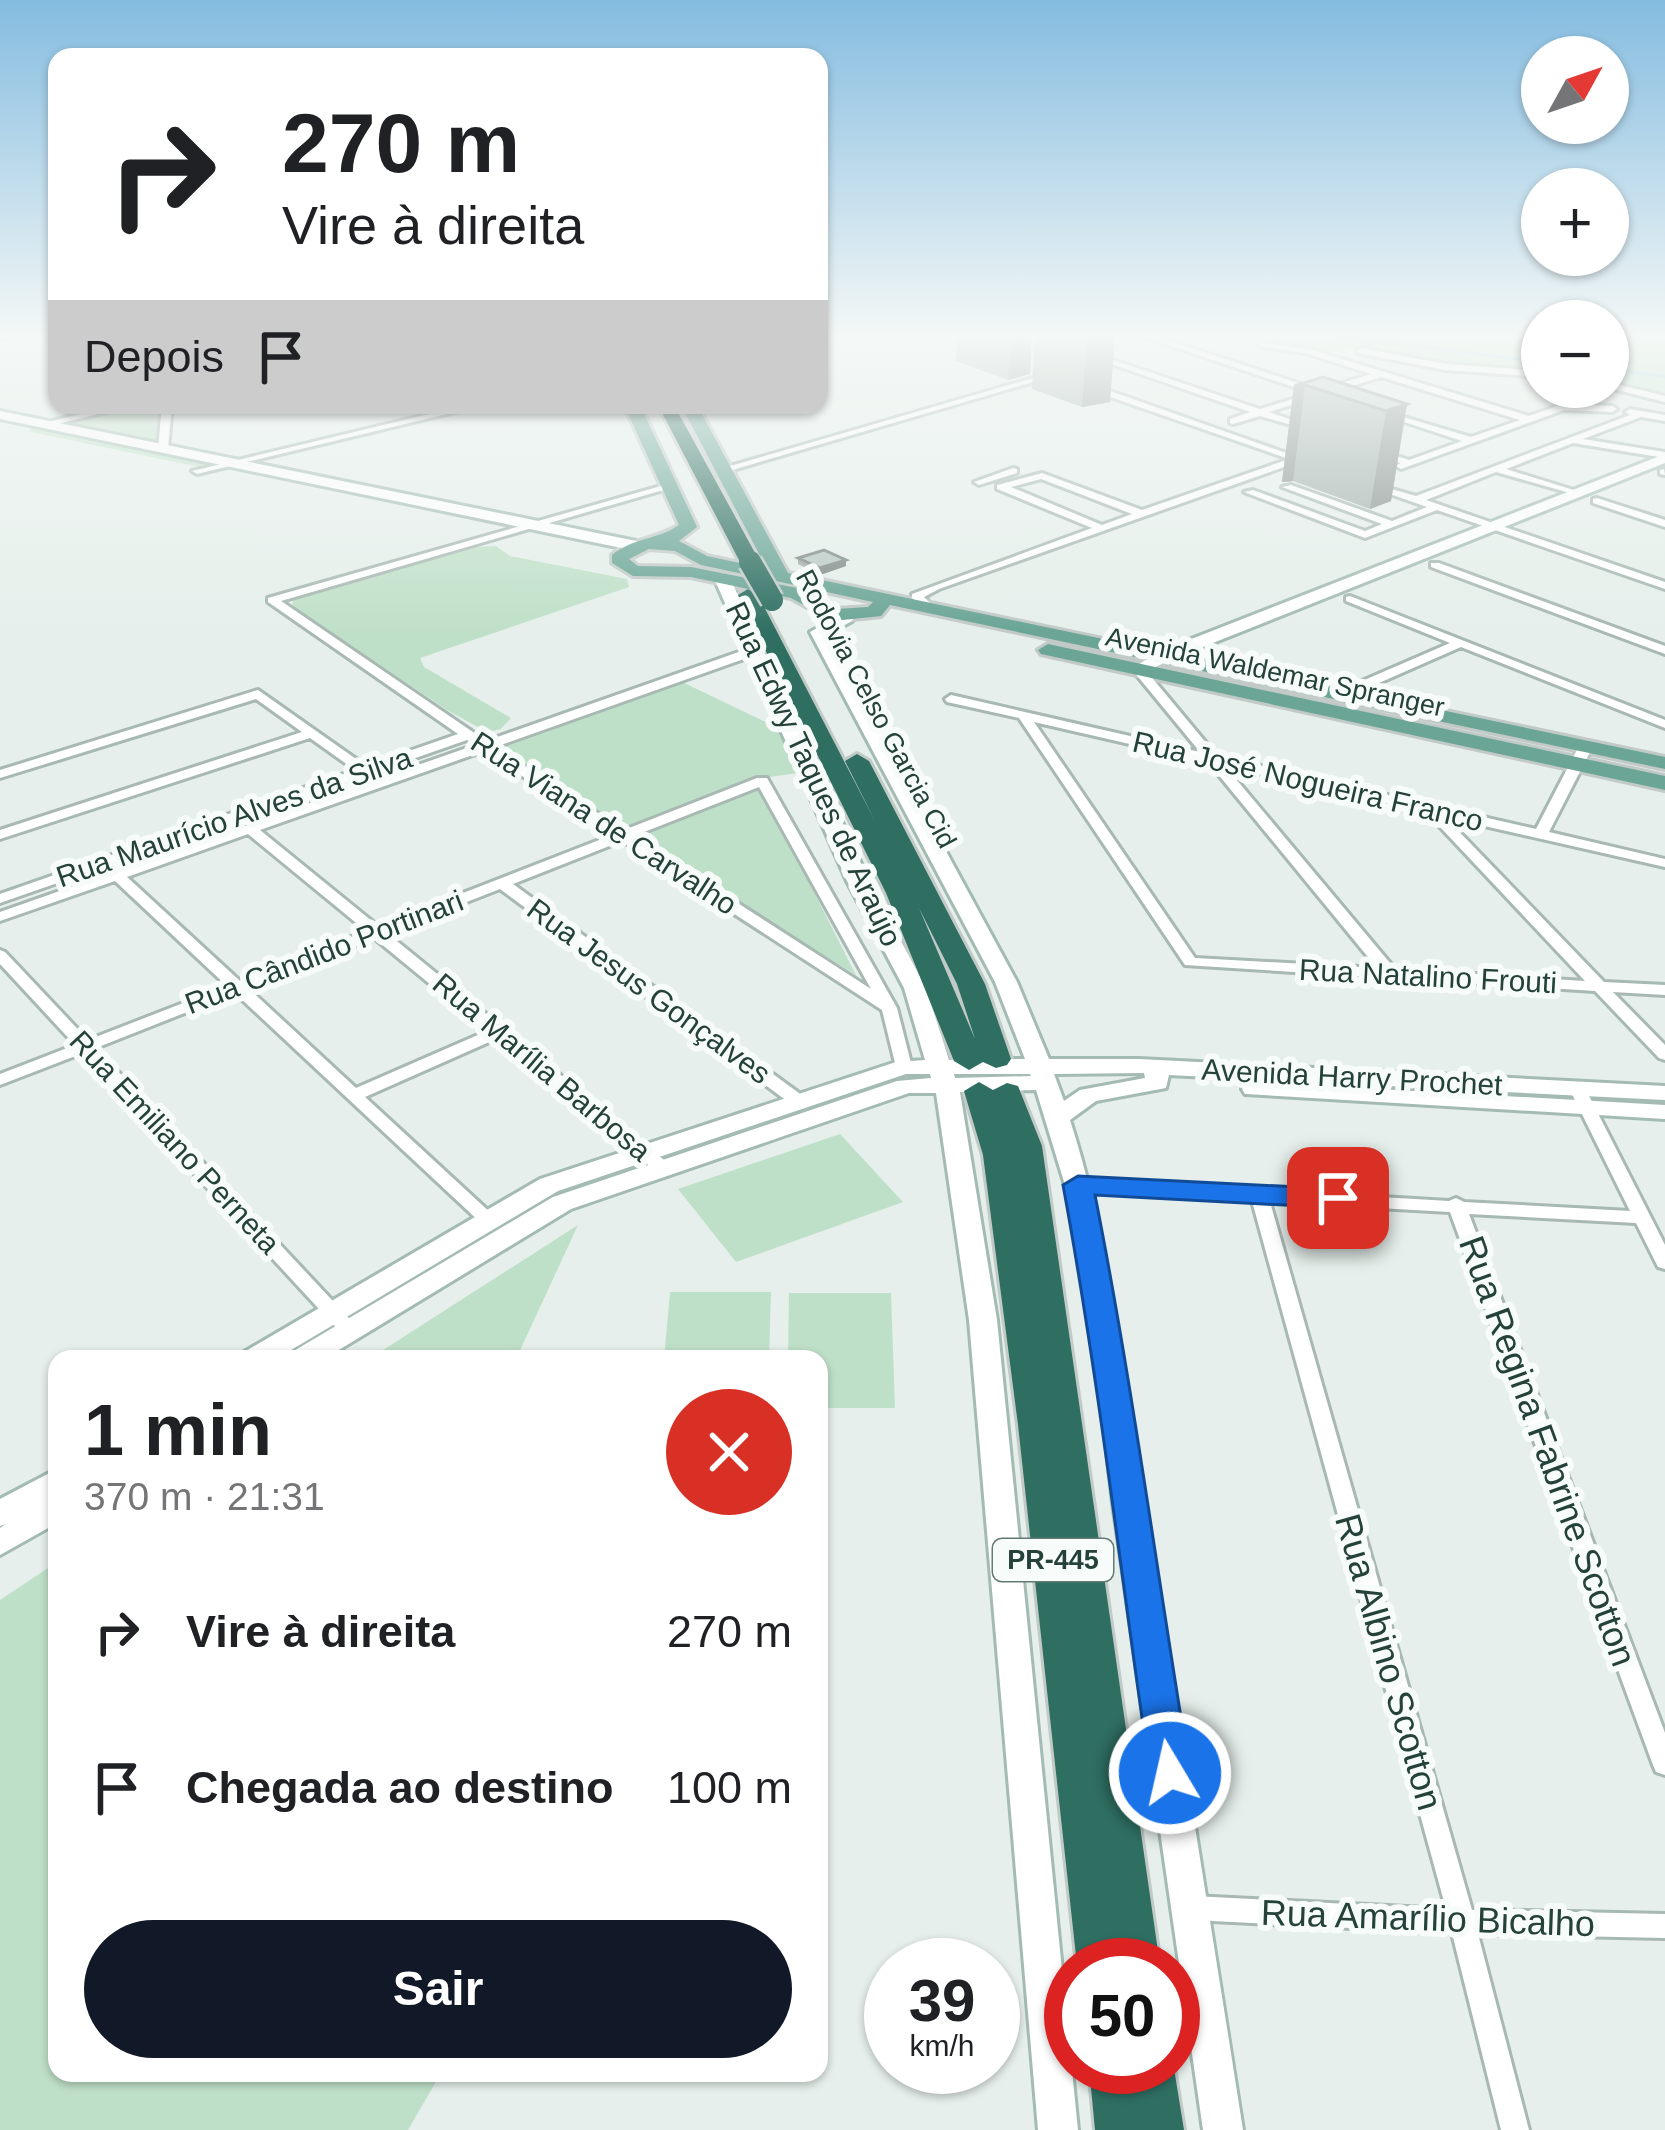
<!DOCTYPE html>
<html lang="pt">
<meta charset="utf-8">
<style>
body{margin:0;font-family:Helvetica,sans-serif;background:#f6f6f6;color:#202124;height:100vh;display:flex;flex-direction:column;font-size:45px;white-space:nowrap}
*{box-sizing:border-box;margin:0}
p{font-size:39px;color:#757577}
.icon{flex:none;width:66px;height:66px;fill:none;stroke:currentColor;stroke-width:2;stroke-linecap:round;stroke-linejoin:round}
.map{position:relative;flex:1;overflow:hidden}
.side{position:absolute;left:48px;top:1350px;width:780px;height:732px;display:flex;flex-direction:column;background:#fff;border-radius:24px;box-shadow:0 3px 9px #0004}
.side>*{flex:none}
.banner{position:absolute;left:48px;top:48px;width:780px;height:366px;border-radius:24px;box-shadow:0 3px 9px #0004;background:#fff;color:#202124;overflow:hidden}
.needle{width:78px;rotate:50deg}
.tools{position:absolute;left:1521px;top:36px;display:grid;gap:24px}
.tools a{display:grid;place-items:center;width:108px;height:108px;border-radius:50%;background:#fff;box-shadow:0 3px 9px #0004;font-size:60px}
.speed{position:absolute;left:864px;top:1938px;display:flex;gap:24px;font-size:60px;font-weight:700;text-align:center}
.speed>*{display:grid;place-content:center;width:156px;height:156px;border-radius:50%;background:#fff;box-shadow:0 3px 9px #0004;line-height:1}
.speed small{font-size:30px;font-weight:400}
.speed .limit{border:18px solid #d22;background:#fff;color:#111}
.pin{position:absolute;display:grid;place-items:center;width:102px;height:102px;color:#fff;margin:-51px;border-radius:24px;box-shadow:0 6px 18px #0006}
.me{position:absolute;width:132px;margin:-66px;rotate:351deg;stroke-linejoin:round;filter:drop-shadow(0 0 9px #0008)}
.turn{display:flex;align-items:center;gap:42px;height:252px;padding:0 36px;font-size:54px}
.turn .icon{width:156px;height:156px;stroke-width:2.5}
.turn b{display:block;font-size:84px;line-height:102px}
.then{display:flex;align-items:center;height:114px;padding:0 36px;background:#0003;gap:24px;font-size:45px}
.round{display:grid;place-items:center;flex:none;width:126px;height:126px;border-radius:63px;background:#f6f6f6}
.headline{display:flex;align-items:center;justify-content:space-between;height:204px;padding:0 36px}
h1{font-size:72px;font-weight:700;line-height:90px}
.primary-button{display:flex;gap:24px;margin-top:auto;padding:24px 36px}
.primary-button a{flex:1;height:138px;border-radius:72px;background:#111827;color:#fff;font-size:48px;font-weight:700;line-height:138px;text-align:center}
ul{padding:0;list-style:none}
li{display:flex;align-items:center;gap:36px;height:156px;padding:0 36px}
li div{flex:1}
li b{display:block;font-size:45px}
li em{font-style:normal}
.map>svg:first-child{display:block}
.green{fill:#bfe0c8}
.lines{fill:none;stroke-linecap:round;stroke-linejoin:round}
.stream{stroke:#8ec9d4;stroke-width:3}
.street-casing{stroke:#a8b8b2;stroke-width:6}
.secondary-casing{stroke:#a4bbb3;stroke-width:6}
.primary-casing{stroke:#c2cac8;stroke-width:6}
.highway-casing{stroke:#c2cac8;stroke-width:6}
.street{fill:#fff;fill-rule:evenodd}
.secondary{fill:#fff;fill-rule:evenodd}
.primary{fill:#6aa596;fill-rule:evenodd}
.highway{fill:#2f6f62;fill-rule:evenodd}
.highway-bridge-casing{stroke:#c2cac8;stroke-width:27;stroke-linecap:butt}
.highway-bridge{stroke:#2f6f62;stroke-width:22}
.wall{fill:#a1aea9}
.shaded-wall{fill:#838d89}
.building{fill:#bbcac4;stroke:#838d89;stroke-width:3}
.route{fill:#1a73e8;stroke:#114b97;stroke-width:3}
.labels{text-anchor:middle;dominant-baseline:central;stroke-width:12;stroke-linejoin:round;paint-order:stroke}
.far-street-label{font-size:27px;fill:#24423a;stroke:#f7fbf9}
.shield{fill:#f7fbf9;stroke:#637a73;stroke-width:3}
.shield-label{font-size:27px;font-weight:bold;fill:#24423a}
.street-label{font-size:30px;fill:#24423a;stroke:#f7fbf9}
.near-street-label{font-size:36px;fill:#24423a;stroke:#f7fbf9}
</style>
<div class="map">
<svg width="1665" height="2130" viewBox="0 0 1665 2130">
<rect width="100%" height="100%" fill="#e6efeb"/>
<path class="green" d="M1231,334h311v37l-98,-8 -100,-16 1,6z
M1608,334l57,5v56l-57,-13z
M136,405h27l-1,34 -15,2 -79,-19z
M42,426l169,37 -12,4 -172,-36z
M496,546l14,10 117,23 2,8 -209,71 4,9 87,51 -10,11 -14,3 -40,-22 -155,-104 1,-6 182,-53z
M678,680l100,48 20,45 -36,5 -140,53 -131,-87z
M760,786l96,189 -225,-138z
M840,1134l63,68 -167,60 -58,-73z
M578,1225l-62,134h-147z
M670,1292h101l-2,67h-105z
M789,1293h102l4,115h-76v-49h-31z
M57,1562v511h384l-33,57h-408v-530z"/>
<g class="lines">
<path class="stream" d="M1317,334l225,28
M1608,368l57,9"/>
<g class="street-casing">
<path id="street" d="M0,334h17l-17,6z
M1135,334h14l170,56 52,-16 -66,-21 -46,-7v-4l50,7 220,67 34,-12 49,2 5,3 -5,3 -48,-2 -163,59 -5,-3 4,-3 -29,-11 5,-3 33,11 53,-19 -79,-26v-4l88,26 49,-17 -139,-43 -112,35 40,14v4l-49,-14 -27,8 -3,-1v-4l20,-7 -162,-56 7,-2 165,55 52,-16z
M1635,334h30v6z
M1361,348l84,16 97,7v6l-97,-7 -87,-17 -1,-2z
M1050,373l7,2 -328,96 -9,-2z
M1608,382l57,14v6l-60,-15h3z
M1090,386h6l216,76 -5,3 -9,-3 -359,127 -15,8 7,7 -2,2h-8l-9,-8v-4l180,-66 -95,-39v-4l45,-12 100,37 147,-51 -199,-69zM1041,479l91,35 -30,11 -91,-38z
M117,405h17l-89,22 -5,-3z
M162,405h10l-4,44 -5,3 -5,-3z
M467,405h17l-287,69 -5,-3z
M1630,409l35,6v6l-24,-4 -58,22 82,13v6l-92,-15 -67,26 71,22v4l-81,-23 -70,28 239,82v7l-228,-79 -72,28 -121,-46 9,-2 112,41 17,-7 -100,-37 9,-2 101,36 35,-14 -60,-21v-4l49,14 214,-81 -5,-3z
M1013,468l4,1v4l-38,12 -5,-3z
M1664,469l1,6 -5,-1v-4z
M668,484l9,2 -396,115 205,140 264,-93h8v6l-263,93 129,83 133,-52h10l130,230 15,59 -8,5 -8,-5 -14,-57 -260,-169 -109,43 290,212 2,4 -2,4h-12l-291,-215 -113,44 114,93 6,2 1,4 161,132 3,4 -3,4h-12l-161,-133 -131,58 128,118 3,4 -3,4h-12l-246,-230 -139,55 264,282 -3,5h-14l-260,-282 -83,32v-11l75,-29 -75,-81v-14l5,2 83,88 139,-54 -112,-105 -115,40v-9l475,-167 -8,-5 -467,163v-9l355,-124 -45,-32 -310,101v-9l302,-98 -46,-33 -256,79v-8l258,-80 108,76 92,-32 -190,-132v-4zM484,751l128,84 -234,91 -118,-96zM759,787l112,202 -237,-153zM248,834l118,97 -126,50 -113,-104zM374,938l113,93 -131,57 -108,-100z
M1597,498l68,22v7l-72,-24v-4z
M1431,563h8l226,83v8l-234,-87z
M1350,596l315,124v8l-204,-81 -114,50h-8v-6l111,-48 -104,-42v-4z
M1139,666l4,1 74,89 319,73 43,-83 7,-4 5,1 2,3 -44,86 116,27v8l-220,-50 159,165 61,3v10l-52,-3 52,53v15l-6,-2 -64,-67 -410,-26 -166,-247 -72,-16 -2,-3 6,-4 249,57 -65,-79v-6zM1034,722l174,40 169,206 -182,-10zM1225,766l201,46 159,169 -190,-12z
M1577,1083l8,5 80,157v24l-7,-2 -22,-44 -167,-9 196,519v42l-9,-3 -3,-7 -203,-553 -180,-10 202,708 193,4v24l-187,-4 51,196h-28l-49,-197 -260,-13 -9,-4 -4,-8 4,-8 9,-4 254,13 -194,-708 -174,-10 -9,-6 9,-6 371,22 7,-3 8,4 166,9 -61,-123z"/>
</g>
<g class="secondary-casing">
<path id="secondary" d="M0,411l636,130 8,5 -8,5 -636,-132z
M1665,454v9l-495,197 -31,15 -9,-5 28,-18z
M722,573l8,5 139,303 57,107 23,72 76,-1 -30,-77 -185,-350 36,-20 8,5 -2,4 -24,13 189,348 32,77h90l526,27v14l-496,-25 -3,13 -70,13 -26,19c41,128 54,259 75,391 32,207 66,413 98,619h-40l-90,-627 -18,-157 -30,-161 -29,-95 -76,2 37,228 81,810h-40l-69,-810 -33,-227h-27l-338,116 -247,150h-36l4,-7 261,-155 344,-116 34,-3 -1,-4h-24l-348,117 -282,168h-36l4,-7 296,-173 356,-117 29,-2 -21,-72 -57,-107 -133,-303zM1144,1073l1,5 -65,12 -16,11 -10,-27zM954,1074h76l1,2 -76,2z
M1254,1082l411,23v14l-420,-25 -3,-5 3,-5z
M57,1469v26l-5,3 5,-2v27l-57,32v-27l6,-4 -6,2v-27z"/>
</g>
<g class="primary-casing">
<path id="primary" d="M624,405h16l57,122 -18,14 28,15 60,13 -86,-164h16l91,168 877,184v12l-775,-164 -9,11 -48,5 -42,-23 -100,-21 -58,-1 -21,-13v-8c20,-17 45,-15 67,-30zM649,549l26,2 26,14 172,37 -5,5 -32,2 -39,-21 -106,-21 -53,-1 -9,-7z
M1048,644l617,132v14l-624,-136 -3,-4z"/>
</g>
<g class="highway-casing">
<path id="highway" d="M658,405h16l86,157 -3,4 -17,-4z
M748,589l10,6 117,226 -30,-60 12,-7 12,7 116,223 26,75 -4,6 -11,3 -13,-6 -14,8 -15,-9 -68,-168 -148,-298zM919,908l38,76 18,55z
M979,1082l14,8 14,-7 11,3 24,60 118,819h-83l-59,-540 -35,-270 -19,-64z
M1173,2062l11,68h-89l-6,-63h84z"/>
</g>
<use href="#street" class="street"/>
<use href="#secondary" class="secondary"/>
<use href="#primary" class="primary"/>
<use href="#highway" class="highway"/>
<g class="highway-bridge-casing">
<path id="highway-bridge" d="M750,562l22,38"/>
</g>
<use href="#highway-bridge" class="highway-bridge"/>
</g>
<path class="wall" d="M957,334h75l-2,40 -22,6 -52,-19z
M1035,334h80l-5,68 -28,5 -50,-18z
M1323,377l84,27 -16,97 -21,8 -77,-28 -11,1 12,-96z
M798,558l48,2v6l-26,9 -22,-11z"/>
<path class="shaded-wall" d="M1010,334h22l-2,40 -22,6z
M1087,334h28l-5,68 -28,5z
M1305,385l-12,96 -11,1 12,-96z
M1407,404l-16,97 -21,8 16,-98z
M846,560v6l-26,9v-7z"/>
<path class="building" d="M1323,377l84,27 -21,7 -81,-26 -11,1z
M824,550l22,10 -26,8 -22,-10z"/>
<linearGradient id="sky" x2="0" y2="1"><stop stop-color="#84bce0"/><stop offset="0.53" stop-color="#f4f8f6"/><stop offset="1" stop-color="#f4f8f6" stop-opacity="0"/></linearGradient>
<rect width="1665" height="633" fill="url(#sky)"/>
<path class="route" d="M1078,1176l260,13 15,9 -15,10 -243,-13c38,192 63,386 95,578l-6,13 -14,5 -14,-5 -6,-13c-29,-196 -51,-393 -87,-588z"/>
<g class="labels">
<g class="far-street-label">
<text transform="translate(1275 672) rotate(12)">Avenida Waldemar Spranger</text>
<text transform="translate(876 709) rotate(62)">Rodovia Celso Garcia Cid</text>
</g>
<rect class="shield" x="993" y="1539" width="120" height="42" rx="9"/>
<g class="shield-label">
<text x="1053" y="1560">PR-445</text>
</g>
<g class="street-label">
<text transform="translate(814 774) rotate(65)">Rua Edwy Taques de Araújo</text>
<text transform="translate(1308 781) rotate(13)">Rua José Nogueira Franco</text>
<text transform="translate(234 817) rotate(-19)">Rua Maurício Alves da Silva</text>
<text transform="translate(604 823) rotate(33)">Rua Viana de Carvalho</text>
<text transform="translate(324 952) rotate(-21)">Rua Cândido Portinari</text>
<text transform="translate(1428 976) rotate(3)">Rua Natalino Frouti</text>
<text transform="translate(649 991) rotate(36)">Rua Jesus Gonçalves</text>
<text transform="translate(542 1067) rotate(40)">Rua Marília Barbosa</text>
<text transform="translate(1352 1077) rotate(3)">Avenida Harry Prochet</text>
<text transform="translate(175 1142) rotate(47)">Rua Emiliano Perneta</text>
</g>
<g class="near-street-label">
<text transform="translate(1548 1451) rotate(70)">Rua Regina Fabrine Scotton</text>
<text transform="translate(1389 1662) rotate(74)">Rua Albino Scotton</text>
<text transform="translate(1428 1918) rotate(2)">Rua Amarílio Bicalho</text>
</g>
</g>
</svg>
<div class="tools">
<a><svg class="needle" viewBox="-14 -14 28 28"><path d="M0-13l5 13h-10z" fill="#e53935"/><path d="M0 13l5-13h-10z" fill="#757577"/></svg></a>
<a>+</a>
<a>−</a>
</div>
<div class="speed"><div>39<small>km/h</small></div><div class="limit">50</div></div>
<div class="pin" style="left:1338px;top:1198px;background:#d93025"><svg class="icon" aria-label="arrive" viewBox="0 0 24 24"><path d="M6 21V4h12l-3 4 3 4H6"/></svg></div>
<svg class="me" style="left:1170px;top:1773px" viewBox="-20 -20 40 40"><circle r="17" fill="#1a73e8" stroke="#fff" stroke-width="3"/><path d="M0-11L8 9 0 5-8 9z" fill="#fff"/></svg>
<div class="banner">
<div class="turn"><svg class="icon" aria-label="right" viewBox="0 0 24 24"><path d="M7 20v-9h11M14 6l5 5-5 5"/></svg><div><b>270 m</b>Vire à direita</div></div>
<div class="then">Depois<svg class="icon" aria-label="arrive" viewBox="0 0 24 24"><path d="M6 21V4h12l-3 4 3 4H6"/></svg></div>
</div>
<section class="side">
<div class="headline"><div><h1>1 min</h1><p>370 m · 21:31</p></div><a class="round" style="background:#d93025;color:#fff"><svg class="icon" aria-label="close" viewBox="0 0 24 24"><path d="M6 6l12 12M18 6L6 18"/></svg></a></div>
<ul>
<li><svg class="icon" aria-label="right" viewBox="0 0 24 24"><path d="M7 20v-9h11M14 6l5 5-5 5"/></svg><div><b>Vire à direita</b></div><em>270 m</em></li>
<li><svg class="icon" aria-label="arrive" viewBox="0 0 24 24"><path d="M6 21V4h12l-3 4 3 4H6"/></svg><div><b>Chegada ao destino</b></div><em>100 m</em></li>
</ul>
<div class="primary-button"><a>Sair</a></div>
</section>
</div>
